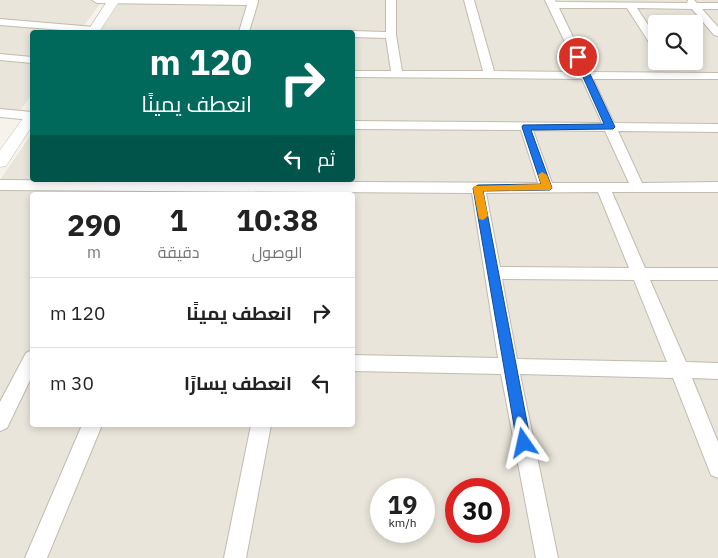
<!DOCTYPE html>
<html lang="ar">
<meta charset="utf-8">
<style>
body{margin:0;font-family:"IBM Plex Sans",Cairo,sans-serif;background:#f6f6f6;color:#222;direction:rtl;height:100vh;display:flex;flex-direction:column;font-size:19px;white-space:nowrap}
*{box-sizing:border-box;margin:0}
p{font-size:16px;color:#767676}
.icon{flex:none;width:28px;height:28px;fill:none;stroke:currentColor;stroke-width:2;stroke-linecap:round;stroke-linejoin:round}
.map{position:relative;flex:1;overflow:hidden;direction:ltr}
.panel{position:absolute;left:30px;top:192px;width:325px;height:235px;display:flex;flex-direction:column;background:#fff;border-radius:5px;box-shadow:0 2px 8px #0003;direction:rtl}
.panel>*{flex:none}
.top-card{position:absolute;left:30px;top:30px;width:325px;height:152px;border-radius:5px;box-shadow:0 2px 8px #0003;direction:rtl;background:#00695c;color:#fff;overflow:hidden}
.fabs{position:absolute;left:648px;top:15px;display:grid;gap:10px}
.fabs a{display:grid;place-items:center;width:55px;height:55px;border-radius:5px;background:#fff;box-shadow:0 2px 8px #0003;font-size:25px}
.speed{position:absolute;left:370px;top:478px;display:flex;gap:10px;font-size:25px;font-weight:700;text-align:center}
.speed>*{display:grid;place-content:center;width:65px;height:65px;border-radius:50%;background:#fff;box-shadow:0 2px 8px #0003;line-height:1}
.speed small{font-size:12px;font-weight:400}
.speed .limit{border:8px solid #d22;background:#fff;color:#111}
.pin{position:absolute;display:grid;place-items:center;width:42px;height:42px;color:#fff;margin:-21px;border:2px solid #fff;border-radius:50%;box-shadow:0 1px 5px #0007}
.me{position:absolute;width:55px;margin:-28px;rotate:349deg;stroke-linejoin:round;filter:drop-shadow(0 0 4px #0008)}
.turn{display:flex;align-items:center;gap:18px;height:105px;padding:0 20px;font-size:22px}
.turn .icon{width:65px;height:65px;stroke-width:2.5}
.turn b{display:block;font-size:35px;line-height:42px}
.then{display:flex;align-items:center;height:48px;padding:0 20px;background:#0003;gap:10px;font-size:19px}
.eta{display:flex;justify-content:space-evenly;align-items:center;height:85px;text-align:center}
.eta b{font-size:30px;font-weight:700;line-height:35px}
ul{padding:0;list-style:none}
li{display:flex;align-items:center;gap:15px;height:70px;padding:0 20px;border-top:1px solid #e0e0e0}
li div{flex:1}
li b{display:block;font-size:19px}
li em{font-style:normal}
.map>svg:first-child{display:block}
.residential{fill:#eae5da;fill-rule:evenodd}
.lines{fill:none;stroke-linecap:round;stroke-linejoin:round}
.minor-casing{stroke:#c2bbae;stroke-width:2}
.tertiary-casing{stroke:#c2bbae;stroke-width:1}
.minor{fill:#fff;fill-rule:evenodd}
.tertiary{fill:#fff;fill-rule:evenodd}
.route{fill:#1a73e8;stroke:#114b97}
.slow{fill:#f59e0b}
</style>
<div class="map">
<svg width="718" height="558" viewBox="0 0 718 558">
<rect width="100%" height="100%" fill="#f6f3ec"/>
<path class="residential" d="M0,0h103l-24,32h-47v62l-12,17 -20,-2z
M120,0h598v558h-718v-378l32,-47v47h320v-148h-254zM656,24h38v37h-38zM32,195h320v230h-320zM381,489h43v42h-43zM456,489h43v42h-43z"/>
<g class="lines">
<g class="minor-casing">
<path id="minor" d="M92,0h166v2l-9,30h-10l8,-27 -150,-2z
M386,0h10v35l6,36h81l-19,-71h10l20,71 85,1 -34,-72h10l1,2 131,1 1,-3h6l3,3h21v6h-16l16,18v9l-4,-1 -22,-26 -55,-1 19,29v11l-4,-1 -25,-39h-68l31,64 128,1v6h-125l21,44 104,1v8l-100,-1 24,52 76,-1v10h-106l33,76h73v12h-68l36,82 32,1v16l-26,-1 26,64v36l-7,-3 -38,-97 -153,-4 38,184h-22l-35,-184 -149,-3v-16l146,3 -26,-165 -472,-3v-10l538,3 -17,-53 -169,-1v-8l250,2 -20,-44 -230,-2v-6h39l-5,-33 -34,-1v-5h-4l4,-1 34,1zM533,130l72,1 24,52h-77zM598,192l31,76 -129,-1 -14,-74zM502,279l132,1 33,82 -150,-3z
M0,19l94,8 5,3 -3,2h-9l-87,-7z
M0,54l32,3v6l-32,-3z
M0,109l32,3v8l-32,-3z
M32,350v26l-25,52 -7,3v-29l26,-49z
M82,425h20l-55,133h-22z
M251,425h20l-25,133h-22z"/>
</g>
<g class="tertiary-casing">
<path id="tertiary" d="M108,0h12l-21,32h-12z
M32,111v15l-26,40 -6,1v-17l27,-37z"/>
</g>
<use href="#minor" class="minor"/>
<use href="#tertiary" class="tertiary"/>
</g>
<path class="route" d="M578,55l4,2 33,70 -2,2 -82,1 21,58 -2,2 -67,1 48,252 -2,5 -5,2 -5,-2 -2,-5 -44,-255 5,-3 63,-1 -19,-57 1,-2 81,-1 -30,-67z"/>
<path class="slow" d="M542,172l5,3 5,13 -2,2 -67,1 5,25 -5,4 -4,-1 -6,-31 1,-2 67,-2 -3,-9z"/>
</svg>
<div class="fabs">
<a><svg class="icon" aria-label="search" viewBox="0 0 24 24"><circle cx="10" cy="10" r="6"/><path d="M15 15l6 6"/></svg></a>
</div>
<div class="speed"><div>19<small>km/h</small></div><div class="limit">30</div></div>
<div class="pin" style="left:578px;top:57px;background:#d93025"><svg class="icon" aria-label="arrive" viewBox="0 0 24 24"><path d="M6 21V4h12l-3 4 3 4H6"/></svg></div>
<svg class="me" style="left:524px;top:443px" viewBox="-20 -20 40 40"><path d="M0-17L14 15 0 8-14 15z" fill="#1a73e8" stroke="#fff" stroke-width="4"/></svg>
<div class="top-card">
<div class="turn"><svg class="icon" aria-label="right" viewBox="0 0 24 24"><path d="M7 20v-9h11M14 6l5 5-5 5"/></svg><div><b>120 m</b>انعطف يمينًا</div></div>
<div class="then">ثم<svg class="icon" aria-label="left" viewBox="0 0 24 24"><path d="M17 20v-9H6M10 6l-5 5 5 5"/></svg></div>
</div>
<section class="panel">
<div class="eta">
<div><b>10:38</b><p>الوصول</p></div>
<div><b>1</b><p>دقيقة</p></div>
<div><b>290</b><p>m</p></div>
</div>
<ul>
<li><svg class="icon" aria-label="right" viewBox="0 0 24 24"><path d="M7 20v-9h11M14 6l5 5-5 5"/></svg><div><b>انعطف يمينًا</b></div><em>120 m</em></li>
<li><svg class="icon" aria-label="left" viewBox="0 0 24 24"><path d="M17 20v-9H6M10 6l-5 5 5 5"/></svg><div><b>انعطف يسارًا</b></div><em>30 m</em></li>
</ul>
</section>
</div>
